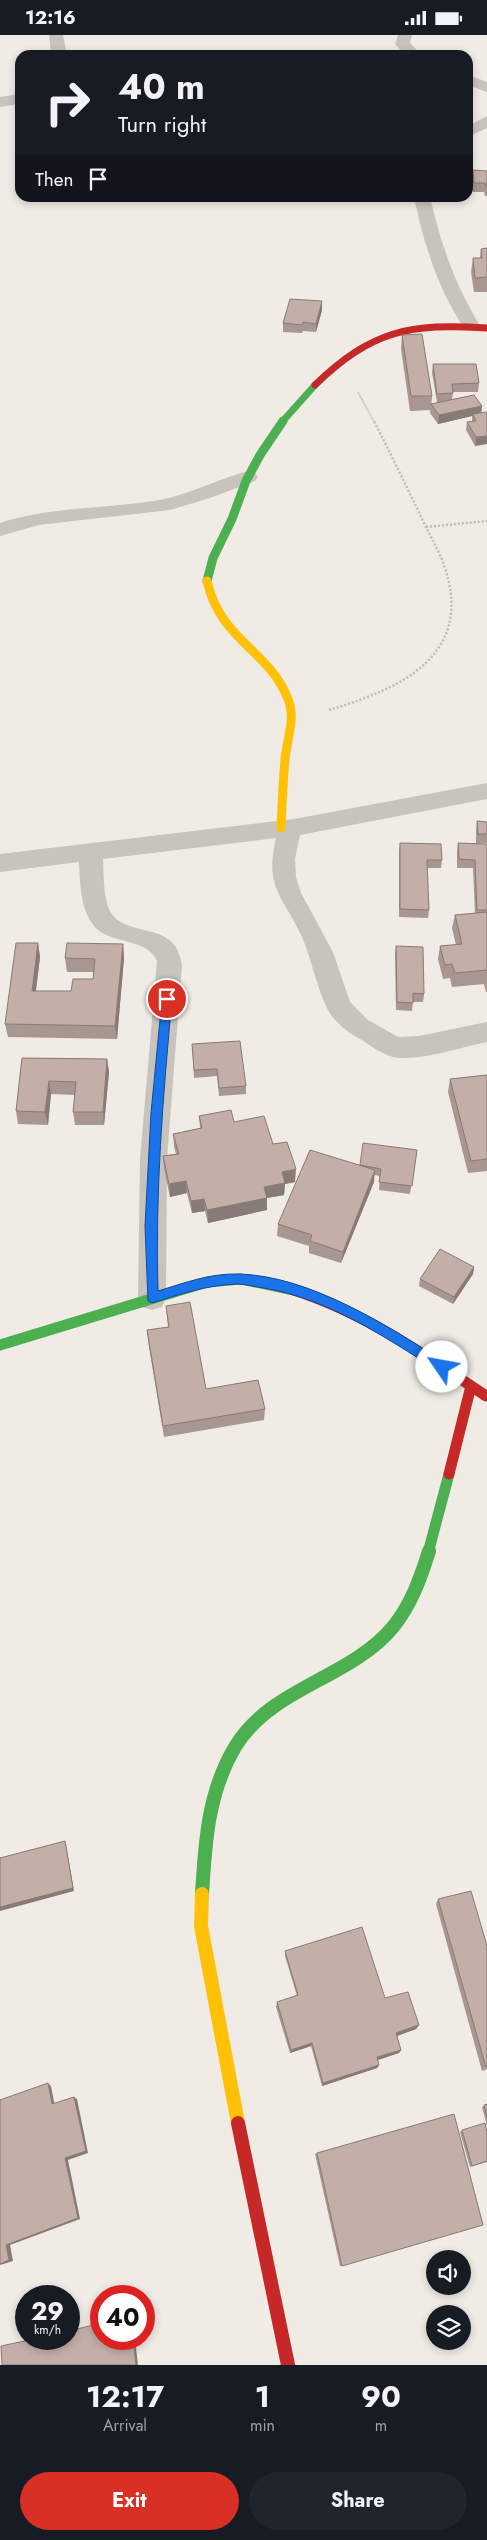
<!DOCTYPE html>
<style>
body{margin:0;font-family:Jost,sans-serif;background:#20242c;color:#f1f3f6;height:100vh;display:flex;flex-direction:column;font-size:19px;white-space:nowrap}
*{box-sizing:border-box;margin:0}
p{font-size:16px;color:#9ea1a6}
.icon{flex:none;width:28px;height:28px;fill:none;stroke:currentColor;stroke-width:2;stroke-linecap:round;stroke-linejoin:round}
.map{position:relative;height:2330px;overflow:hidden}
.side{display:flex;flex-direction:column;background:#171b24;flex:1}
.side>*{flex:none}
.hud{position:absolute;left:15px;top:15px;width:458px;height:152px;border-radius:15px;box-shadow:0 2px 8px #0003;background:#171b24;color:#f1f3f6;overflow:hidden}
.buttons{position:absolute;left:426px;top:2215px;display:grid;gap:10px}
.buttons a{display:grid;place-items:center;width:45px;height:45px;border-radius:50%;background:#171b24;box-shadow:0 2px 8px #0003;font-size:25px}
.speed{position:absolute;left:15px;top:2250px;display:flex;gap:10px;font-size:25px;font-weight:700;text-align:center}
.speed>*{display:grid;place-content:center;width:65px;height:65px;border-radius:50%;background:#171b24;box-shadow:0 2px 8px #0003;line-height:1}
.speed small{font-size:12px;font-weight:400}
.speed .limit{border:8px solid #d22;background:#fff;color:#111}
.pin{position:absolute;display:grid;place-items:center;width:42px;height:42px;color:#fff;margin:-21px;border:2px solid #fff;border-radius:50%;box-shadow:0 1px 5px #0007}
.me{position:absolute;width:55px;margin:-28px;rotate:303deg;stroke-linejoin:round;filter:drop-shadow(0 0 4px #0008)}
.turn{display:flex;align-items:center;gap:18px;height:105px;padding:0 20px;font-size:22px}
.turn .icon{width:65px;height:65px;stroke-width:2.5}
.turn b{display:block;font-size:35px;line-height:42px}
.then{display:flex;align-items:center;height:48px;padding:0 20px;background:#0003;gap:10px;font-size:19px}
.eta{display:flex;justify-content:space-evenly;align-items:center;height:85px;text-align:center}
.eta b{font-size:30px;font-weight:700;line-height:35px}
.primary-button{display:flex;gap:10px;margin-top:auto;padding:10px 20px}
.primary-button a{flex:1;height:58px;border-radius:30px;background:#d93025;color:#fff;font-size:20px;font-weight:700;line-height:58px;text-align:center}
.primary-button a+a{background:#20242c;color:#f1f3f6}
.status{display:flex;justify-content:space-between;align-items:center;height:35px;padding:0 25px;background:#171b24;direction:ltr}
.status svg{height:14px;fill:currentColor}
.map>svg:first-child{display:block}
.lines{fill:none;stroke-linecap:round;stroke-linejoin:round}
.path-far1{stroke:#c2bbb6;stroke-width:2;stroke-dasharray:1 1;stroke-linecap:butt}
.path{stroke:#c2bbb6;stroke-width:2.5;stroke-dasharray:2 2;stroke-linecap:butt}
.street{fill:#c9c3be;fill-rule:evenodd}
.fast-far3{stroke:#4caf50;stroke-width:7}
.fast-far2{stroke:#4caf50;stroke-width:9}
.fast-far1{stroke:#4caf50;stroke-width:11}
.fast{stroke:#4caf50;stroke-width:14}
.slow-far1{stroke:#ffc107;stroke-width:9}
.slow{stroke:#ffc107;stroke-width:14}
.jam-far2{stroke:#c62828;stroke-width:7}
.jam-far1{stroke:#c62828;stroke-width:11}
.jam{stroke:#c62828;stroke-width:14}
.wall{fill:#a89690}
.shaded-wall{fill:#887a75}
.building{fill:#c3afa7;stroke:#887a75}
.route{fill:#1a73e8;stroke:#114b97}
</style>
<div class="status"><b>12:16</b><svg viewBox="0 0 49 12"><path d="M0 12V9h3v3zM5 12V6h3v6zM10 12V3h3v9zM15 12V0h3v12zM26 1h20v11H26zM47 4h2v5h-2z"/></svg></div>
<div class="map">
<svg width="487" height="2330" viewBox="0 0 487 2330">
<rect width="100%" height="100%" fill="#f0ebe5"/>
<g class="lines">
<path class="path-far1" d="M358,357l16,30"/>
<path class="path" d="M426,492l61,-6
M329,675c71,-21 145,-54 116,-142 -5,-16 -14,-30 -21,-45 -16,-34 -33,-68 -50,-102"/>
<path class="street" d="M49,0h14l4,20h-16z
M398,0h14l-2,8 12,12h-17l-10,-11z
M468,40l19,7v10l-19,-7z
M20,59v10l-20,3v-10z
M487,81v12l-19,9v-11z
M414,162h16c11,47 25,89 51,130l-3,4h-12c-28,-41 -42,-86 -52,-134z
M248,436l7,2 3,4 -3,4 -45,17 -40,12 -131,15 -39,11v-13c52,-17 107,-14 160,-23 31,-6 58,-21 88,-29z
M487,748v16l-187,36 -5,24 1,18 5,16 32,59 17,50 18,18 30,17 21,-1 68,-14v20c-25,5 -69,20 -94,15 -12,-3 -23,-12 -33,-18 -12,-6 -27,-18 -33,-31 -11,-22 -15,-48 -25,-71 -19,-42 -38,-48 -26,-99l-173,21c1,16 0,40 8,54 17,26 65,6 71,52l-15,194 -1,139 -4,9 -10,3 -10,-3 -4,-9 2,-139 17,-198c-10,-24 -48,-16 -63,-35 -14,-18 -14,-43 -15,-64l-79,10v-18l294,-35z"/>
<path class="fast-far3" d="M282,387l33,-37"/>
<path class="fast-far2" d="M207,546l6,-23 19,-39 14,-38 14,-26 23,-34"/>
<path class="fast-far1" d="M0,1310l207,-63 34,-3 53,11
M428,1518l21,-79"/>
<path class="fast" d="M202,1859c3,-51 6,-102 33,-147 36,-60 115,-68 158,-120 18,-22 28,-50 36,-76"/>
<path class="slow-far1" d="M207,546c13,59 62,69 81,118 8,19 -1,40 -3,60 -2,23 -3,46 -4,69"/>
<path class="slow" d="M202,1859l-1,32 37,197"/>
<path class="jam-far2" d="M315,350c57,-55 95,-62 172,-57"/>
<path class="jam-far1" d="M294,1255c71,23 131,65 192,106
M449,1439l22,-88"/>
<path class="jam" d="M238,2088l50,242"/>
</g>
<path class="wall" d="M473,135l14,1v25h-2l-1,-4h-11l-1,-13z
M487,213v44h-13l-3,-20 2,-14h7l1,-9z
M322,267v8l-6,22 -13,-1 -1,2 -19,-1v-9z
M402,300l30,61 -1,14 -21,1 -9,-62z
M433,329l46,19 -1,9h-25l-1,8 30,6 -7,40 -9,-16 1,-8 5,-1v-5l-34,8 -8,-11 1,-9 8,-2h-2l-5,-29z
M477,786l10,1v21h-11v-13z
M400,808l42,17 -1,8h-14l2,42 -1,8 -29,-1v-66z
M458,808l29,1v148h-1l-2,-8 -32,3 -2,-9 -7,1 -5,-20 2,-13 16,-1 -4,-17 3,-13 20,-2 -2,-45h-16v-16z
M38,908l2,14 -4,34h35l22,-12v-7h-26l-2,-14 58,-14 1,14 -7,81 -109,-2 -3,-13z
M396,911l28,48 -1,8h-10l-1,9 -16,-1 -1,-56z
M192,1009l54,42v8l-27,2 -2,-20 -23,2z
M22,1023l85,1 2,13 -5,53h-29l-2,-13 2,-17 -24,-1 -3,31 -30,-1 -2,-13z
M487,1040v96l-19,2 -20,-81 2,-13z
M199,1081l35,6 39,22 22,38 -10,2 -1,11 -17,3v12l-59,13 -3,-12 -13,2 -5,-20 -17,4 -6,-28 -1,-13 13,-2 -2,-8 -1,-12 27,-6z
M417,1115l-7,44 -31,-4 1,-14 -6,-1v7l-33,81 -32,-10v-7l-32,-10 1,-12 82,-59z
M474,1232l-1,7 -20,30 -34,-18 1,-7z
M166,1271l40,83 59,20 -1,11 -100,17 -16,-96 -1,-11 21,-3z
M438,1864l49,170 -5,2 -46,-167z
M285,1916l100,47 34,27 -3,4 -19,7 4,14 -2,3 -22,7 2,5 -2,3 -55,18 -11,-40 -21,7 -14,-46 1,-5 20,-6 -12,-40z
M487,2069v22l-5,-19z
M462,2095l25,32 -17,5 -10,-35z
M317,2118l25,113h-2l-25,-112z"/>
<path class="shaded-wall" d="M322,266v9l-6,22v-8z
M482,371l-1,9 -8,-1 -1,2 -34,8 1,-9z
M487,401v8l-12,2 1,-9z
M38,908l2,14 -6,47 -2,-13z
M123,909l1,14 -7,81 -2,-13z
M107,1024l2,13 -5,53 -1,-13z
M49,1046l2,13 -3,31 -3,-13z
M296,1134l-1,13 -10,2 -1,11 -17,3v12l-59,13 -1,-13 57,-23 18,-15z
M375,1135l-1,12 -33,81 2,-11z
M186,1146l1,12 -17,4 -1,-13z
M204,1164l1,12 -13,2 -1,-12z
M474,1232l-1,7 -20,30 1,-7z
M65,1806l1,4 8,46 -74,20v-4z
M419,1990l-3,4 -22,8 2,-4z
M312,2008l-1,3 -21,7 1,-3z
M401,2015l-2,3 -24,8 2,-4z
M379,2030l-2,3 -55,18 1,-3z
M48,2048l3,3 4,21 -3,-3z
M74,2062l3,2 11,54 -20,7 12,59 -70,26 3,16 -13,4 6,-20 59,-87z
M109,2304h2l1,4 -3,1z
M133,2304h2l3,26h-2z"/>
<path class="building" d="M473,135l14,1v16h-1l-1,-4h-11z
M487,213v29l-12,1 -2,-20h9l-1,-9z
M290,264l32,2 -6,23 -13,-2 -1,3 -19,-2z
M422,299l10,62h-21l-9,-61z
M433,329h43l3,19 -27,1 1,9 -16,1z
M474,360l8,11 -43,9 -8,-11z
M486,377l1,2v22l-11,1 -9,-15 9,-1 -3,-7z
M477,786l10,1v12h-9z
M400,808l41,1 1,16h-15l2,50 -29,-1z
M458,808l29,1v66h-10l-2,-50 -16,-1z
M487,877v59v-1l-32,3 -3,-9 -7,1 -5,-19 22,-2 -7,-29z
M16,908h22l-6,48h39l2,-12h20l2,-20 -30,-1 2,-15 56,1 -8,82 -110,-2z
M396,911l27,1 1,47 -11,-1v10l-16,-1z
M240,1006l6,45 -27,2 -2,-19 -23,1 -2,-26z
M22,1023l85,1 -4,53h-30l3,-30 -27,-1 -4,31 -29,-1z
M487,1040v84l-16,2 -21,-82z
M231,1075l3,12 30,-6 9,28 14,-2 9,27 -14,3 3,11 -21,4 3,11 -60,12 -3,-11 -13,2 -5,-20 -17,3 -6,-28 16,-2 -6,-20 29,-6 -3,-12z
M363,1108l54,7 -5,36 -33,-4 2,-13 -21,-4z
M310,1115l65,20 -32,82 -33,-11 2,-6 -34,-11z
M440,1214l34,18 -20,30 -34,-18z
M190,1267l16,87 52,-9 7,29 -102,17 -16,-96 22,-3 -3,-21z
M65,1806l8,47 -73,19v-49z
M471,1856l16,55v121h-1l-48,-168z
M362,1892l23,71 23,-6 11,33 -23,8 5,17 -24,7 2,8 -56,18 -11,-40 -21,7 -14,-48 21,-7 -13,-44z
M48,2048l4,21 22,-7 12,54 -21,7 13,60 -72,27 3,15 -9,4v-164z
M487,2069v13l-3,-12z
M454,2079l29,111 -141,41 -25,-113z
M485,2088l2,9v29l-15,5 -10,-36z
M101,2288v16h8v5l21,-5h3l3,26h-134l-1,-19 33,-7h35v-8z"/>
<path class="route" d="M167,960l5,4c-9,97 -17,194 -14,292 26,-8 53,-18 81,-17 71,2 150,52 208,90v7h-9c-54,-35 -110,-72 -174,-83 -9,-1 -18,-4 -27,-4 -30,1 -56,10 -85,19l-4,-2 -3,-75 6,-113 11,-114z"/>
</svg>
<div class="buttons">
<a><svg class="icon" aria-label="sound" viewBox="0 0 24 24"><path d="M4 9h4l5-4v14l-5-4H4zM17 9q2 3 0 6"/></svg></a>
<a><svg class="icon" aria-label="layers" viewBox="0 0 24 24"><path d="M12 4l9 5-9 5-9-5zM3 14l9 5 9-5"/></svg></a>
</div>
<div class="speed"><div>29<small>km/h</small></div><div class="limit">40</div></div>
<div class="pin" style="left:167px;top:964px;background:#d93025"><svg class="icon" aria-label="arrive" viewBox="0 0 24 24"><path d="M6 21V4h12l-3 4 3 4H6"/></svg></div>
<svg class="me" style="left:442px;top:1332px" viewBox="-20 -20 40 40"><circle r="19" fill="#fff"/><path d="M0-13L10 11 0 6-10 11z" fill="#1a73e8"/></svg>
<div class="hud">
<div class="turn"><svg class="icon" aria-label="right" viewBox="0 0 24 24"><path d="M7 20v-9h11M14 6l5 5-5 5"/></svg><div><b>40 m</b>Turn right</div></div>
<div class="then">Then<svg class="icon" aria-label="arrive" viewBox="0 0 24 24"><path d="M6 21V4h12l-3 4 3 4H6"/></svg></div>
</div>
</div>
<section class="side">
<div class="eta">
<div><b>12:17</b><p>Arrival</p></div>
<div><b>1</b><p>min</p></div>
<div><b>90</b><p>m</p></div>
</div>
<div class="primary-button"><a>Exit</a><a>Share</a></div>
</section>
